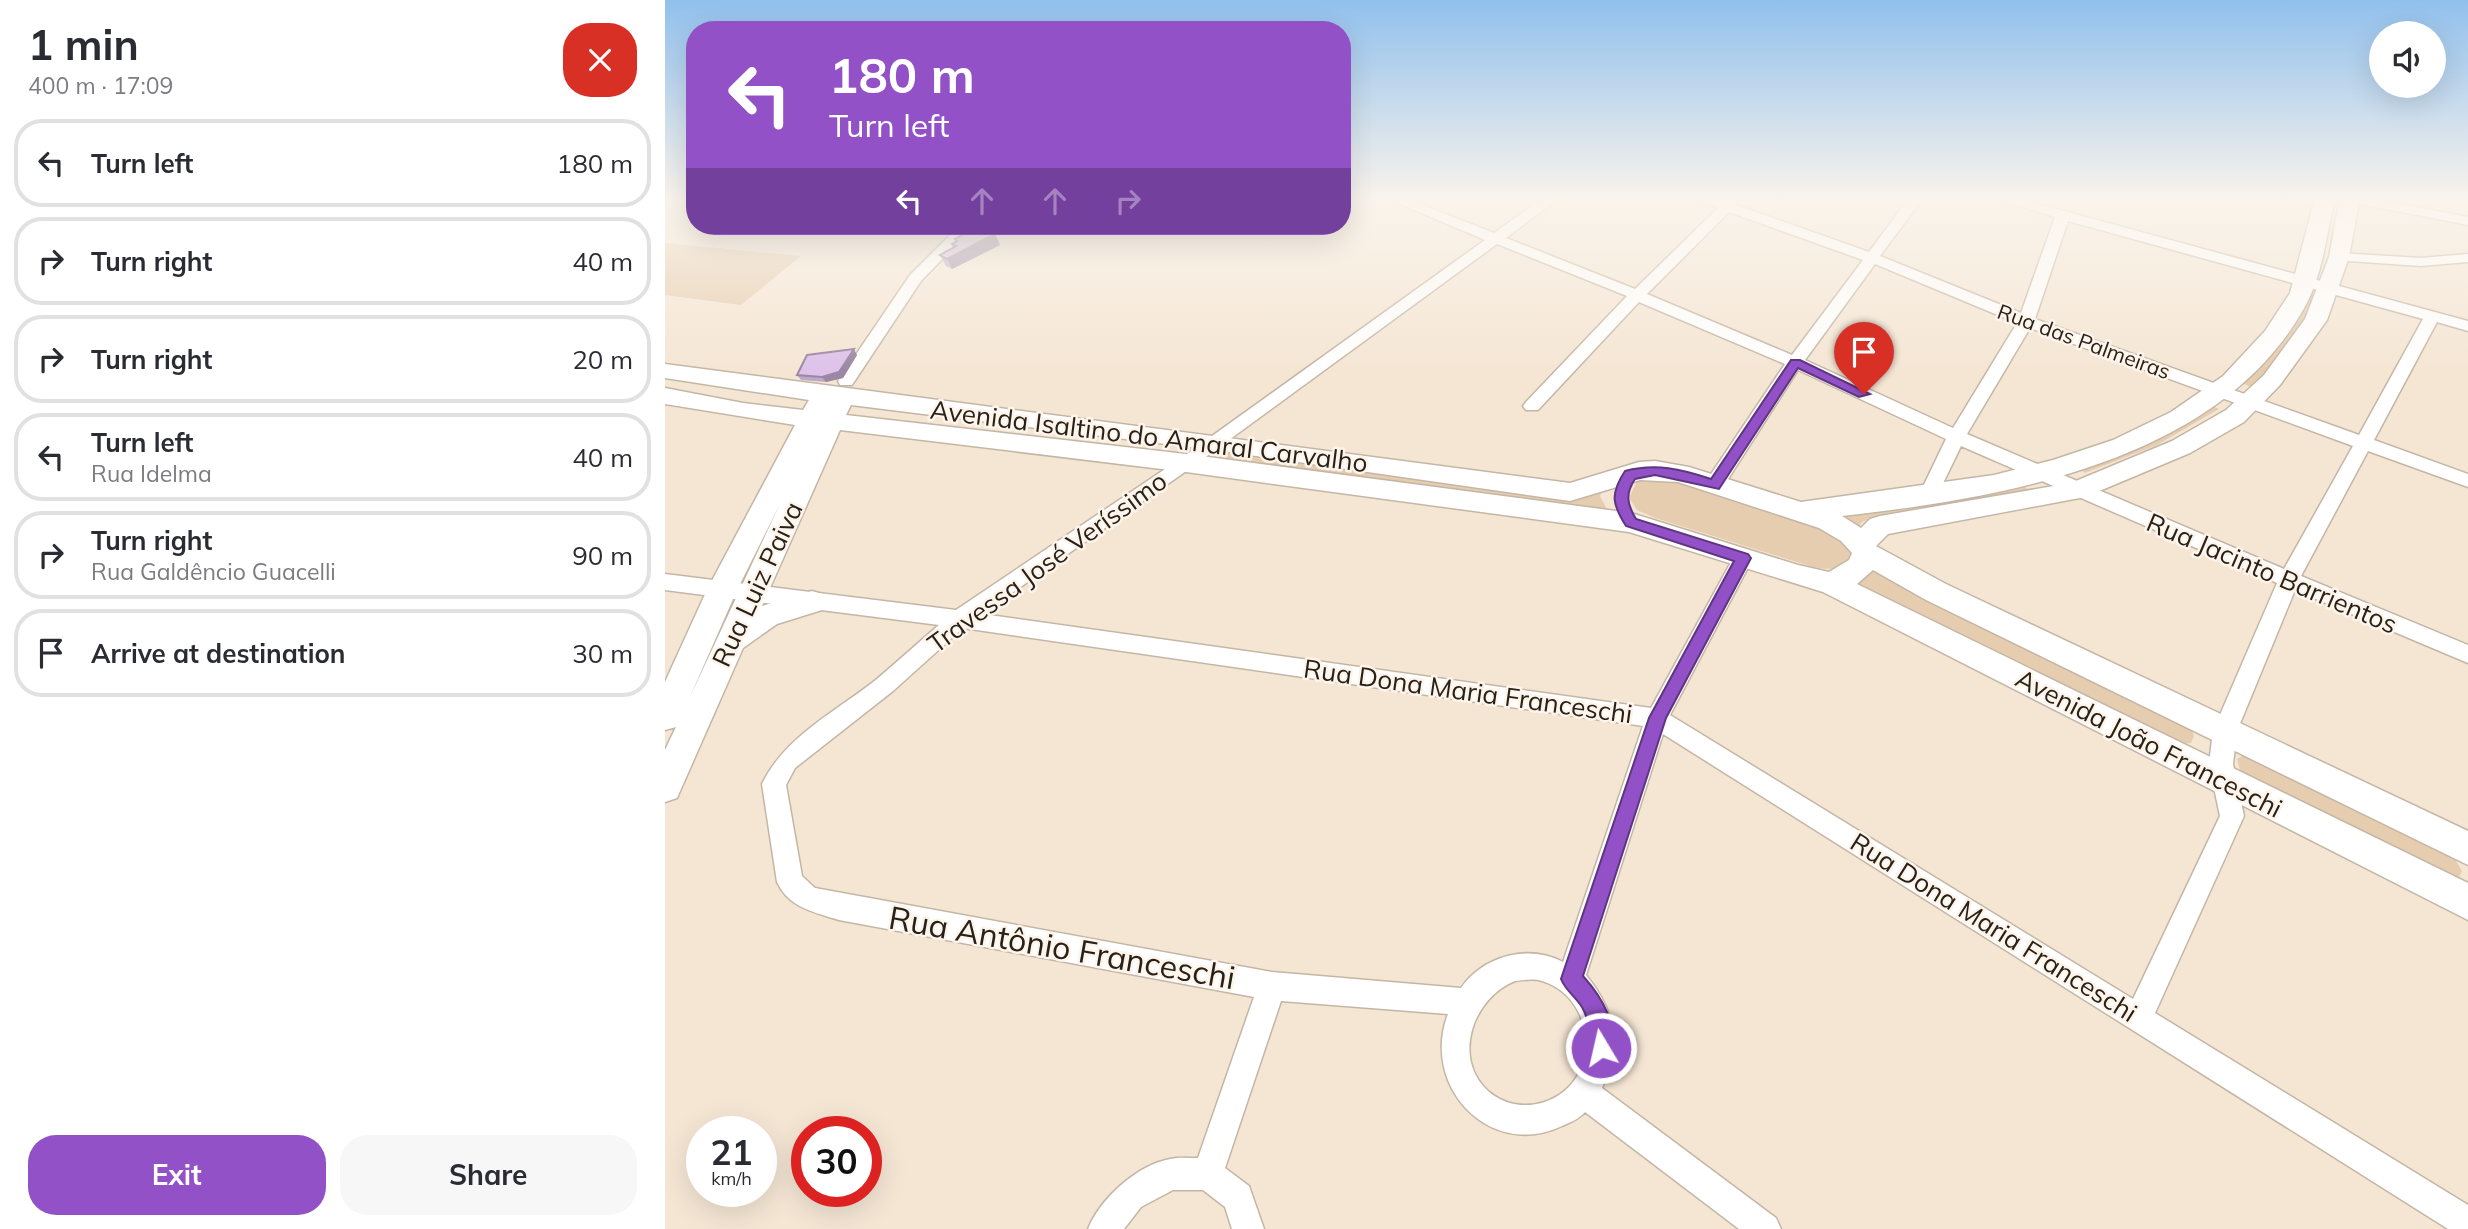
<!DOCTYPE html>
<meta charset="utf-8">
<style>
body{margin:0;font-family:Mulish,sans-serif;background:#f7f7f7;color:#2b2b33;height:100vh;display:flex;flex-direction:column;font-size:26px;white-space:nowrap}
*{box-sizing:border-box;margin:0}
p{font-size:23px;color:#7c7c81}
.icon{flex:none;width:38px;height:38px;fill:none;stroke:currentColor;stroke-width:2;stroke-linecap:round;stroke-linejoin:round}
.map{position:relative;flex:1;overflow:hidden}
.panel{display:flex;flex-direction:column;background:#fff;width:665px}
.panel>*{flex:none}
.hud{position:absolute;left:21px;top:21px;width:665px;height:214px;border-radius:28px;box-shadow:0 7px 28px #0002;background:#9251c6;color:#fff;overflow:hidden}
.controls{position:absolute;left:1704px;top:21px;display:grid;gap:14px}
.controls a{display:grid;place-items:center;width:77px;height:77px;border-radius:50%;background:#fff;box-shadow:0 7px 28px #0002;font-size:35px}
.speed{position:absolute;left:21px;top:1116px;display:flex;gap:14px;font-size:35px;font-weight:700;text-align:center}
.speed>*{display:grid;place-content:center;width:91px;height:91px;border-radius:50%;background:#fff;box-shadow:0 7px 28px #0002;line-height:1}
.speed small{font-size:18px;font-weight:400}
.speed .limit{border:10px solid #d22;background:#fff;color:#111}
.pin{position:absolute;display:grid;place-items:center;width:60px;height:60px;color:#fff;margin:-72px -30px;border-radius:50% 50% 50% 0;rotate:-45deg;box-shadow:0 0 7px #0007}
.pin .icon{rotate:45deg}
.me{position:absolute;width:77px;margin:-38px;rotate:351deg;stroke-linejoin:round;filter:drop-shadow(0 0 5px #0008)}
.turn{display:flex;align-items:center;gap:24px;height:147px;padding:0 28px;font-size:32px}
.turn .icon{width:91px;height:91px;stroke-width:2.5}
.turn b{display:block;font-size:49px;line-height:60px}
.lanes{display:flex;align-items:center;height:66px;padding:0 28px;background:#0003;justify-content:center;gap:35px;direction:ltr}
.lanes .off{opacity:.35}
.round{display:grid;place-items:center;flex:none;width:74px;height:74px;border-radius:28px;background:#f7f7f7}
.headline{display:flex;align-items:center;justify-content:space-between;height:119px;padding:0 28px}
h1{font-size:42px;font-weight:700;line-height:52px}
.action{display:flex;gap:14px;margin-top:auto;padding:14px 28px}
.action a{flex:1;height:80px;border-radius:28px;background:#9251c6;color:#fff;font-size:28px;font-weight:700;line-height:80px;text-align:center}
.action a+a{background:#f7f7f7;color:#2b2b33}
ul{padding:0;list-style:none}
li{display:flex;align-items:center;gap:21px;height:88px;margin:0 14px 10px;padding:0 14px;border:4px solid #e1e1e2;border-radius:28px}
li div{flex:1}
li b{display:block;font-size:26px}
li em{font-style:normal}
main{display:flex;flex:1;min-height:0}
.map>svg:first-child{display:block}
.green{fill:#e6cdaf}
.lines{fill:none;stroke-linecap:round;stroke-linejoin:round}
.street-casing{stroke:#c4b6a5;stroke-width:3}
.secondary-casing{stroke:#c4b6a5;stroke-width:3}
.street{fill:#fff;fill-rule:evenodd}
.secondary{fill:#fff;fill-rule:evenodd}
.wall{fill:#bfa7c9}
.shaded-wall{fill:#9b88a4}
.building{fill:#dec2ea;stroke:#9b88a4;stroke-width:2}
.route{fill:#9251c6;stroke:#5f3581;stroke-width:2}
.labels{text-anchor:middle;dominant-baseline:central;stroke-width:5;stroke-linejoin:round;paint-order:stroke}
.far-street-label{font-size:21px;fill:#26211a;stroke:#fef4ea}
.street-label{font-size:26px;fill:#26211a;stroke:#fef4ea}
.near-street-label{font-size:32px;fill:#26211a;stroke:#fef4ea}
</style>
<main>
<section class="panel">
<div class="headline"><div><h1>1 min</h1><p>400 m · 17:09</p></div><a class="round" style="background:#d93025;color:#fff"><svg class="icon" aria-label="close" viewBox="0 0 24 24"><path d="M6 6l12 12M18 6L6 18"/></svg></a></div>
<ul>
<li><svg class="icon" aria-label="left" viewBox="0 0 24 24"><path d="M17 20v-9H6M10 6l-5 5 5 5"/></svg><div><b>Turn left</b></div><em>180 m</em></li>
<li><svg class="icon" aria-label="right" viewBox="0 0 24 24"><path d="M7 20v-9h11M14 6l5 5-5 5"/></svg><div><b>Turn right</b></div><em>40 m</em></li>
<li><svg class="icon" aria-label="right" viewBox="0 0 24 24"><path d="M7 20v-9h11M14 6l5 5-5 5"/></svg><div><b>Turn right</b></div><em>20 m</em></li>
<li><svg class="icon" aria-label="left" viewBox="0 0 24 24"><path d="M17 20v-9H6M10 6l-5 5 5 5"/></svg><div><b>Turn left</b><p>Rua Idelma</p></div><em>40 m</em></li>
<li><svg class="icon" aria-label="right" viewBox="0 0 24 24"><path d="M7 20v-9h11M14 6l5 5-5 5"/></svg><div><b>Turn right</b><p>Rua Galdêncio Guacelli</p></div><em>90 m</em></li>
<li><svg class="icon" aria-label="arrive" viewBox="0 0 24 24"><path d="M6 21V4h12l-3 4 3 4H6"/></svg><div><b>Arrive at destination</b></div><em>30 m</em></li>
</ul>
<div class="action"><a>Exit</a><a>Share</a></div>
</section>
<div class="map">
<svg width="1803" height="1229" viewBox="0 0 1803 1229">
<rect width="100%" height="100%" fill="#f5e6d4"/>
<path class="green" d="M0,243l136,13 -60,49 -76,-10z
M1644,292l8,3c-16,36 -37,66 -66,92l-9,-4 44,-46z
M1546,405l8,4 -62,36 -72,28 -6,-5z
M558,453l329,45 51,-9 -3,7 10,19 -393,-58z
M982,477l34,6 159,50 14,17c-6,22 -23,20 -41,17l-158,-49 -18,-8 -8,-12 8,-17z
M1359,485l5,6 -112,22 -45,5 -10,4 -6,9 -23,-18 104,-10z
M1209,566l27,21 277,132 13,9 3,8 -3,7 -9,1 -334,-161z
M1579,755l211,104 7,12 -3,6 -9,3 -209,-106 -4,-15z"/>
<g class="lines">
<g class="street-casing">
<path id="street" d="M721,198h19l89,35 49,-35h16l-53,40 129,51 83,-81 -23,-10 30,3 3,-3h11l-3,7 133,47 40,-54h14l-43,58 141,57 34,-96 -61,-19h22l452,123v10l-31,-9 -63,118 94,34v13l-100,-36 -67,125 167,69v18l-173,-73 -58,141 -4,33 11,52 -89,197 313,192v24h-20l-785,-495 -77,241c31,39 35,67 16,113l174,130 5,11h-42l-154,-117c-6,7 -14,10 -23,14 -71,34 -142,-39 -114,-112l-167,-13 -56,167 24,18 15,43h-32l-7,-22 -22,-17h-30l-32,17 -17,22h-36c12,-30 49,-64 82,-70 8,-2 19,-1 28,-1l56,-161 -415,-77c-25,-8 -50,-12 -62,-38l-15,-98c23,-48 75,-73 115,-105 21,-18 41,-36 62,-54l-274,-35v-16l291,36 224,-151 305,-219zM1064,212l134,48 -71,95 -145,-61zM1403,221l355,98 -64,116 -324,-116zM832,244l130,52 -101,106 -3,4 3,4h12l101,-108 146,62 -78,116 -2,5 2,5h14l77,-120 148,69 -28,58 2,5h14l27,-56 316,137 -64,148 -4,33 11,52 -87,183 -463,-284 83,-157 -3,-5h-14l-85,155 -669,-94 210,-147zM1210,264l142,59 -64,105 -148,-68zM1365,328l323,118 -69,123 -317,-135zM298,628l680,98 -80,236c-34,-18 -79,-7 -102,26l-189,-16 -457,-84 -13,-12 -16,-91 9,-17 98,-77zM850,981c8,-1 19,-3 27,0 34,10 51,48 41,82 -12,40 -63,56 -95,28 -37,-34 -14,-94 27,-110z
M1678,198h27l98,19v8l-118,-23z
M294,226h15l-53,55 -69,104h-12l-2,-4 72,-106z
M1674,253l82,5 47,-4v8l-47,4 -87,-6 -2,-3z"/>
</g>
<g class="secondary-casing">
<path id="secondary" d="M1650,198h20c-9,37 -12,78 -32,112 -87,153 -302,188 -461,206l19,12 9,-9 10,-3 191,-33 101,-42 54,-31 38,-35 41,-56 24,-62 11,-59h20l-11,59 -22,63 -47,65 -36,37 -54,31 -105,44 -197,37 -12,12 70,38 522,247v34l-542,-265 -53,-30 -16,14 611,299v37l-645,-328 -194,-60 -443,-60 -346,-42 -78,176 50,-15 10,3 5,8 -5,8 -45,14 -34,24 -66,150 -12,4v-52l11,-23 -11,3v-48l42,-92 88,-165 -130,-21v-16l78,15 60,7 6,-10 -144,-22v-14l905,119 69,-21 16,-1 34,6 112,35 193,-27 59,-15 60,-20 58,-28 52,-36 42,-45 25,-38zM186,405l363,45 356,51 70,-21 38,2 141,46 22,13 11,12 -3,7 -20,12 -31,-7 -167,-52 -445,-59 -340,-39zM115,504l-91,195 48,-109z"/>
</g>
<use href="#street" class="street"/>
<use href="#secondary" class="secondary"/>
</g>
<path class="wall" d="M330,234l5,11 -48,24 -6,-3 -6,-11 13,-7 -1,-4 4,-2 -1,-3z
M192,355l-14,23 -17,4 -25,-2 -4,-5z"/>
<path class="shaded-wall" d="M16,198h12l-9,4z
M330,234l5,11 -48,24 -5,-10z
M189,349l3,6 -14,23 -17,4 -4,-5z"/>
<path class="building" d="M313,226l17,8 -48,25 -7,-4 16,-9 -4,-2 5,-3 -2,-2z
M189,349l-15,23 -17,5 -25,-2 10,-20z"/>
<linearGradient id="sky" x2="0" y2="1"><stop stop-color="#91c0ed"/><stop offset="0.54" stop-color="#faf4ec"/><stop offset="1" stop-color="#faf4ec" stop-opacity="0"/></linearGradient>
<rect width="1803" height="370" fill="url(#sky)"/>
<path class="route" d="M1126,360h9l70,34 -11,3 -61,-29 -79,121 -64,-14 -20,4c-10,15 -8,25 1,40l112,35 3,4 -85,160 -83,258c18,20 38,51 26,79l-8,4 -8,-4c-5,-14 -2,-29 -9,-44 -5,-12 -18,-19 -23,-32l88,-261 85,-157 -108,-35c-14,-22 -16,-32 -1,-55 31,-8 56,-2 86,8z"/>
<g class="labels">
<g class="far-street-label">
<text transform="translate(1419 341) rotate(20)">Rua das Palmeiras</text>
</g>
<g class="street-label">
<text transform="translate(484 436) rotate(7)">Avenida Isaltino do Amaral Carvalho</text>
<text transform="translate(382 562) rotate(-36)">Travessa José Veríssimo</text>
<text transform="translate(1607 573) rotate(23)">Rua Jacinto Barrientos</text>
<text transform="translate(92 584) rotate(-65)">Rua Luiz Paiva</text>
<text transform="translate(803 691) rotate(8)">Rua Dona Maria Franceschi</text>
<text transform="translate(1484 743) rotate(27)">Avenida João Franceschi</text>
<text transform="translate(1329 927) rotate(32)">Rua Dona Maria Franceschi</text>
</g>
<g class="near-street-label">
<text transform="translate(397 947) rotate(10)">Rua Antônio Franceschi</text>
</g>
</g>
</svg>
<div class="controls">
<a><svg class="icon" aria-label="sound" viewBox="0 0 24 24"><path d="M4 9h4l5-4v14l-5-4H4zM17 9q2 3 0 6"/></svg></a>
</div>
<div class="speed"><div>21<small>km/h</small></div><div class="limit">30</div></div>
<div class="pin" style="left:1199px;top:394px;background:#d93025"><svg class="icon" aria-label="arrive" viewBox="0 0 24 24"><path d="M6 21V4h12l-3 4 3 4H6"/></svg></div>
<svg class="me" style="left:936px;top:1048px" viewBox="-20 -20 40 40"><circle r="17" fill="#9251c6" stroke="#fff" stroke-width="3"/><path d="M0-11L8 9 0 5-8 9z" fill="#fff"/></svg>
<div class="hud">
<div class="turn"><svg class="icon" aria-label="left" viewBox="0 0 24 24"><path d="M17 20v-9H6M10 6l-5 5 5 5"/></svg><div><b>180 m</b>Turn left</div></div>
<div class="lanes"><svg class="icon" aria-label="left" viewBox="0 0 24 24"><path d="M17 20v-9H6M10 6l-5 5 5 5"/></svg><svg class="icon off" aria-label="ahead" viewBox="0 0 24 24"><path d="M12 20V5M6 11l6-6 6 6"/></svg><svg class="icon off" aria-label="ahead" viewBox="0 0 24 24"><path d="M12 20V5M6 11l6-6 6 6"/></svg><svg class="icon off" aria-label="right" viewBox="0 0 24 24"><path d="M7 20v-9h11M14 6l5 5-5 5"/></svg></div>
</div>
</div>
</main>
